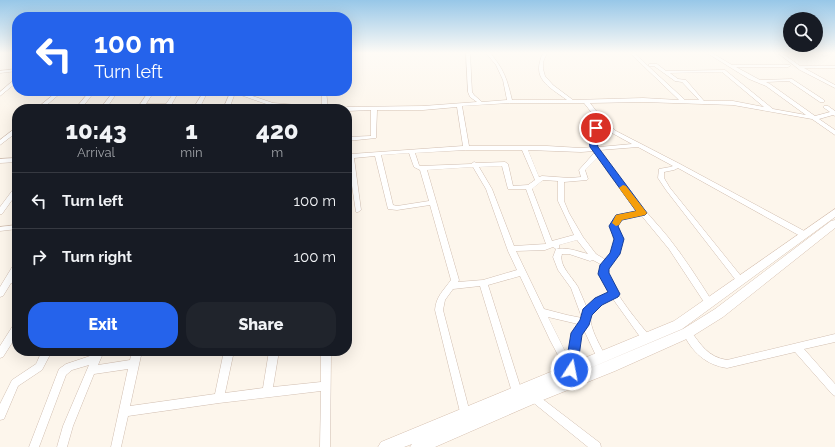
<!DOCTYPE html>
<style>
body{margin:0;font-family:Raleway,sans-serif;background:#20242c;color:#f1f3f6;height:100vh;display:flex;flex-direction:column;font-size:15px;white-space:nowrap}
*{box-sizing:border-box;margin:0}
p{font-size:13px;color:#9ea1a6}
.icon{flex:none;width:22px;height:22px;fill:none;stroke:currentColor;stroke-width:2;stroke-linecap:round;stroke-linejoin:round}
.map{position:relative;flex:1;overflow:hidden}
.panel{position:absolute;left:12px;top:104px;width:340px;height:252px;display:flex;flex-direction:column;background:#171b24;border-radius:16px;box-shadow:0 4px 16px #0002}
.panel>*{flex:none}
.top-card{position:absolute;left:12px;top:12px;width:340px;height:84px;border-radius:16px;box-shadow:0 4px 16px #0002;background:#2563eb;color:#fff;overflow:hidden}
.controls{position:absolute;left:783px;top:12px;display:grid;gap:8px}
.controls a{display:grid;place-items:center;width:40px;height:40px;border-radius:50%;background:#171b24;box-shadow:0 4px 16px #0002;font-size:20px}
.pin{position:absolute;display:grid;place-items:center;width:34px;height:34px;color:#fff;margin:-17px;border:2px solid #fff;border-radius:50%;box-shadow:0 1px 4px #0007}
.me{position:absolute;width:44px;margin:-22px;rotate:11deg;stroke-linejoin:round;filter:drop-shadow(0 0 3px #0008)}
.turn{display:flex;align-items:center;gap:14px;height:84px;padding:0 16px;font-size:18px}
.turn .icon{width:52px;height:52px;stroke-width:2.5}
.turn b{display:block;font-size:28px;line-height:34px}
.eta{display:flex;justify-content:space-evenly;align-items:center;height:68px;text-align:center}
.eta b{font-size:24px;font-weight:800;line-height:28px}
.primary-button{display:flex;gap:8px;margin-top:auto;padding:8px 16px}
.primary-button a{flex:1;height:46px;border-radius:16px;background:#2563eb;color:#fff;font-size:16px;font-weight:800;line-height:46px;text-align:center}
.primary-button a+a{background:#20242c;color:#f1f3f6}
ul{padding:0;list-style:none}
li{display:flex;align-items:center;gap:12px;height:56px;padding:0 16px;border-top:1px solid #363941}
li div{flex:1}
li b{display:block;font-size:15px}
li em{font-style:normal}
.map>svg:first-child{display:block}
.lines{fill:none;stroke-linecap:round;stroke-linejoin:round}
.street-casing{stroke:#d1beb0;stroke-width:1}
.secondary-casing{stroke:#d6c0b0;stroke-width:1}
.street{fill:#fff;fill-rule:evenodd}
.secondary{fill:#fff;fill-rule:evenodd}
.route{fill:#2563eb;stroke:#184099}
.slow{fill:#f59e0b}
</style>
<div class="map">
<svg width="835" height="447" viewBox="0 0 835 447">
<rect width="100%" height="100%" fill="#fdf6ec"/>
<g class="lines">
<g class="street-casing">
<path id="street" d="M466,53h4l2,39 2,3 8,7 25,-2 -4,-20 -7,-15 -10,-12h4c14,16 17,26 22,47h55c-19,-14 -36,-21 -24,-47h4l-4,9v7l2,7 8,9 20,15 70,-2 36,2 -47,-45v-2h2l51,47h14l-17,-18 -7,-1 -21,-15h-5v-2h8l9,7 59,-1 48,39 33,6 -40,-29 -17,-7 -42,-26h5l20,12h58v1l-2,1h-52l24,13 32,-1 32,21v2h-4l-31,-21 -23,1 4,2 45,32 15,-4 -7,-5 1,-1h4l7,5v5l-2,-1 -14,4 16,11v5l-23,-16 -79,-14 -90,-3 -53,1 14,18 12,10 64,33 128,69 1,2 -4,3 -3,-1 -124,-69 -4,2 -10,2v6l6,10 75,93 -1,2 -3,1 -3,-1 -72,-93 -8,-12 1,-9 11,-2 3,-1 -35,-19 -38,3c17,33 45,59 68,87 16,20 30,42 44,64l1,2 -1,2 -3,1 -3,-1 -37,-56 -28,-34 -20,4 -3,7c6,20 2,25 -10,42 -2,16 30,54 41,67l1,3 -1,3 -3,1 -3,-1 -30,-42c-7,3 -16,7 -21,14 -6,10 9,34 14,44l-2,3 -3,1 -3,-1 -14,-30 -4,4 -4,37 -2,3 -3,1 -3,-1 -18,-34 -30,-64 -32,9 34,107 -2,3 -3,2 -3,-2 -2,-3 -32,-106 -27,3 -8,11 -2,10 27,103 -1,3 -4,2 -4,-2 -26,-106c1,-14 9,-20 16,-30l-21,-75 -33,5 -9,-1 -13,-53 -21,2 7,52 -3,2h-2l-8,-53h-1v-4l4,-1 112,-8 -6,-39 -34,3h-46l-1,28 -29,3v-4l24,-1v-26l-24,1v-2h-3l3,-2 76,-1 54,-4 -7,-5 -2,-5zM722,72l42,35 -31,-6h-29l-18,-21 -8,-1 -8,-6zM510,103h74l15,19 -10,12 4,13 -12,1 -34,-2h-78l-7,-40zM602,125l10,8 20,11 -33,3 -4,-13zM466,150h56l13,30 -7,5 -15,1 -5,-22 -3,-2 -28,1 -3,-1 -3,2 -51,2 -1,-1 -4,-12zM528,150l53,2 14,-1v1l-16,18 2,7 -11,1 -28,-2 -3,1zM409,153l5,14 6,3 9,31 -32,5 -4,-1 -12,-50zM598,157l11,17 29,37 -21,4 -7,11c5,15 6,21 -4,34l-10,-6 -13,-17 -14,-24 -5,-12v-19l23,-2 1,-1 -3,-9zM502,166l6,23h18l20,55 -32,2 -22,-57 -13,-22zM473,167l13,22 22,62 9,19 -34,10 -25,2 1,-2 -32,-110zM543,180l15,1v20l16,34 -22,6 -20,-52zM577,240l11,14c-11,-3 -21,-7 -32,-5l-3,8 5,13 13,18 11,30 -15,-3 -23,-6 -28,-58 29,-1 8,-3 3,2 3,-1v-3zM562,254h7l21,7 3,-1 9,5c-5,9 2,19 7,28l-11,6 -11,9c-3,-7 -6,-14 -9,-21 -5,-9 -20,-22 -16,-33zM548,317l30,7 -6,9 -4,24z
M778,53h4l18,13h35v2h-31l31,17v3l-35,-18z
M821,53h5l2,2 -4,1z
M17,69v2l-17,2v-2z
M15,79h2v3l-17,14v-4z
M58,91h5l-21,18h-6z
M90,91h5l-14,18h-6z
M114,91h4l-12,18h-6z
M149,91h25l-2,1 -19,1 -7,11h20l9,-13h4l-10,18h-6l1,-1 -24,-1 -1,-1z
M204,91h4l-9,18h-6z
M231,91h7l35,12 49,4v-16h4l2,17 1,1h-20l-37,-3 -37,-13 -6,16h-6z
M17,127v5l-17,13v-5z
M17,158v4l-17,1v-4z
M17,186v7l-15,21h-2v-7l15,-20z
M17,225v4l-17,2v-4z
M17,263v10l-2,3h2v6l-6,1 -8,13 -3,1v-10l14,-23z
M17,323v12l-14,22 -3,1v-12l14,-22z
M687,329l3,1c11,15 18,27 37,30l108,-26v8l-31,7 31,35v12l-3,-2 -37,-42 -68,16c-21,-3 -35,-16 -44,-35l1,-3z
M42,351h10l-10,19 -24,16 -14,33 -4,1v-16l12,-24 24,-16z
M94,351h10l-6,14 32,-5 2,-9h10l-12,55 85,-12 9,-43h10l-9,42 38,-5 6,-37h10l-6,36 48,-5v-31h10l-1,96h-10l1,-56 -102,12 -91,13 -7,31h-10l17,-78 -34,5 -21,52 -6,21h-10l6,-21 26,-61 -17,5 -6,5 -27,72h-10l30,-78 7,-5 27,-9z
M533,392l3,2 64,49 1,4h-13l-58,-47 -2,-3 2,-3z"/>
</g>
<g class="secondary-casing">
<path id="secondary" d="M835,209v8l-153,112 -106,45 107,-45 32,-20 116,-88 4,-1v8l-112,89 -32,20 -76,34 -77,31 -103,45h-25l2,-3 -8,3h-26l3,-5 293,-121z"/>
</g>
<use href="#street" class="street"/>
<use href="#secondary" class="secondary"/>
</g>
<linearGradient id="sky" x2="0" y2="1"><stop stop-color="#97c7e8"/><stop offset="0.46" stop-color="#fefbf6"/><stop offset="1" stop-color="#fefbf6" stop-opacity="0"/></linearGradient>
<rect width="835" height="115" fill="url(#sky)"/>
<path class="route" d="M596,126l4,2 -5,6 3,13 49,66 -2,2 -23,5 -4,6 6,13 -4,15 -11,15v4l11,21 -2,3 -16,8 -10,10 -3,10 -7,10 -5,35 -2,4 -4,2 -4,-2 -2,-4 6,-37 9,-13 3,-11 12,-11 13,-6 -10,-18 2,-9 10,-12 4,-14 -5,-13 7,-11 20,-4 -46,-64 -2,-13 5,-7z"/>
<path class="slow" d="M623,185l3,1 21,27 -2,2 -23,5 -3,5 -3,1 -4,-3 4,-8 20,-4 -17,-23z"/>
</svg>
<div class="controls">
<a><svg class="icon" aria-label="search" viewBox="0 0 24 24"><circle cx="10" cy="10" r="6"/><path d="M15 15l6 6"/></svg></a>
</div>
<div class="pin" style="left:596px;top:128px;background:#d93025"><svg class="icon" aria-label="arrive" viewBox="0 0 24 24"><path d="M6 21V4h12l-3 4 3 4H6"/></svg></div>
<svg class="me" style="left:571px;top:370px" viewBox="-20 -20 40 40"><circle r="17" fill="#2563eb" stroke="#fff" stroke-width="3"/><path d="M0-11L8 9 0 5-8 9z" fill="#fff"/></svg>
<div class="top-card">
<div class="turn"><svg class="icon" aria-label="left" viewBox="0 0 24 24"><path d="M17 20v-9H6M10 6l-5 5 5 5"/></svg><div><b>100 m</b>Turn left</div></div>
</div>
<section class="panel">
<div class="eta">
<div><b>10:43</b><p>Arrival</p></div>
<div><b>1</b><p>min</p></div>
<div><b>420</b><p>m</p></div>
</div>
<ul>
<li><svg class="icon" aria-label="left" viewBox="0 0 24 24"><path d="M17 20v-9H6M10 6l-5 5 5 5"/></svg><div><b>Turn left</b></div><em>100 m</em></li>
<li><svg class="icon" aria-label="right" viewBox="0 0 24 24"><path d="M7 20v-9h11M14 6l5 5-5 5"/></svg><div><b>Turn right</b></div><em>100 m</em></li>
</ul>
<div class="primary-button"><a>Exit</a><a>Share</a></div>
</section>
</div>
